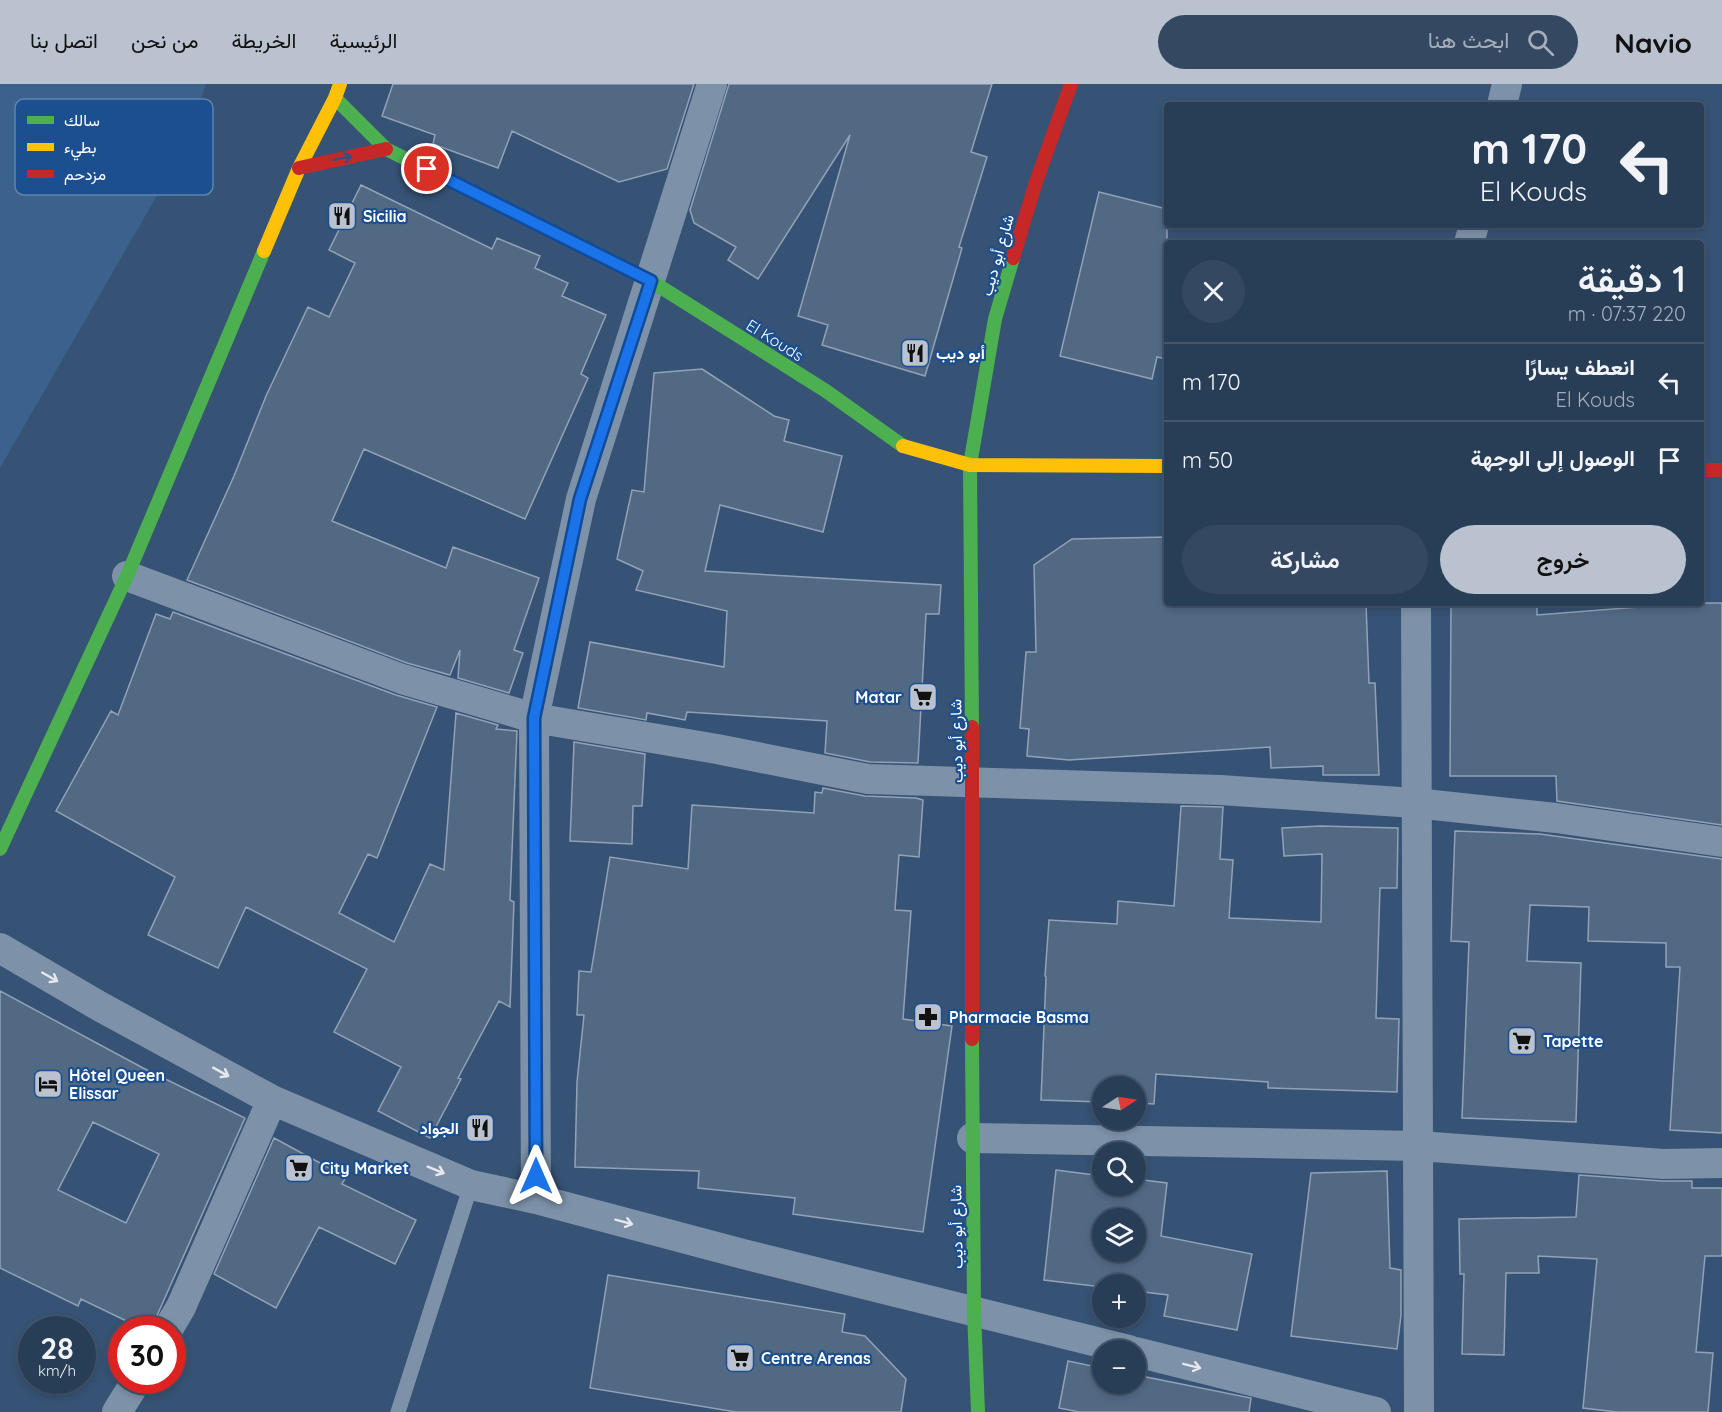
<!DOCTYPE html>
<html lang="ar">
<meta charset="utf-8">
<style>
body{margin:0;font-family:Quicksand,Vazirmatn,sans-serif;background:#344961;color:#f1f3f6;direction:rtl;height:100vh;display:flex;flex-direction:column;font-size:22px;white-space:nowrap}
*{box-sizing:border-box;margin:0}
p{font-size:20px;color:#a5aeba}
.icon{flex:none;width:33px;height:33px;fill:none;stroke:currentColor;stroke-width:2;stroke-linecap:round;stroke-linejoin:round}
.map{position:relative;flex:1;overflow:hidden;direction:ltr}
.side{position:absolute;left:1164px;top:156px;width:540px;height:366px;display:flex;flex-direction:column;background:#283e57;border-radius:6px;box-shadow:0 3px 9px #0003,0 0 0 2px #44576d;direction:rtl}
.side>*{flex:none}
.guide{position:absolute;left:1164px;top:18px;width:540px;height:126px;border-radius:6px;box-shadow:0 3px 9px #0003,0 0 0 2px #44576d;direction:rtl;background:#283e57;color:#f1f3f6;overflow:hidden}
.needle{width:39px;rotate:78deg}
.buttons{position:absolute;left:1092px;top:992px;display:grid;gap:12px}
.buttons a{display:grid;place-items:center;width:54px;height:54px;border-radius:50%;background:#283e57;box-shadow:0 3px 9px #0003,0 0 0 2px #44576d;font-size:30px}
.speed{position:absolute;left:18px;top:1232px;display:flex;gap:12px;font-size:30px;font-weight:700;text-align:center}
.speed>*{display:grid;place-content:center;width:78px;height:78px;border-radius:50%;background:#283e57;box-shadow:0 3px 9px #0003,0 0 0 2px #44576d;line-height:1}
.speed small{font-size:15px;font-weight:400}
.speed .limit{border:9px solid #d22;background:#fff;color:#111}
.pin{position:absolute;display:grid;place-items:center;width:51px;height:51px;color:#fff;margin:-26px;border:3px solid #fff;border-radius:50%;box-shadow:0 2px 6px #0007}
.me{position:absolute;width:66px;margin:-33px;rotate:0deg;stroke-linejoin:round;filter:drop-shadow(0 0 4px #0008)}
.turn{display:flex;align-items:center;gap:21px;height:126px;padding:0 18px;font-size:27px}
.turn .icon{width:78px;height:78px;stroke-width:2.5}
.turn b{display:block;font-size:42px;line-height:51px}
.round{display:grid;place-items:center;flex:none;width:63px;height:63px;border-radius:32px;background:#344961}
.summary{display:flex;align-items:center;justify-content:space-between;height:102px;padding:0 18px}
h1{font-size:36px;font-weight:600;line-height:45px}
.primary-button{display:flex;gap:12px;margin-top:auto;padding:12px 18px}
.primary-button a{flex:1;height:69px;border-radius:36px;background:#b9c2ce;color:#111;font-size:24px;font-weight:600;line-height:69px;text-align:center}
.primary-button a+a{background:#344961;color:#f1f3f6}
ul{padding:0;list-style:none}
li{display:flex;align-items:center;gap:18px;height:78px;padding:0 18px;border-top:2px solid #44576d}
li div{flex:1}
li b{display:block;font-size:22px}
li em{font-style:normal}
header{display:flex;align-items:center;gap:36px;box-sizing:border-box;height:84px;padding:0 30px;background:#b9c2ce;color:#111}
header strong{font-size:28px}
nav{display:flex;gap:33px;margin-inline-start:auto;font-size:21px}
.search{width:420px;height:54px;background:#344961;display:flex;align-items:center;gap:15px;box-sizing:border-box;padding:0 21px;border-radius:33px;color:#a5aeba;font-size:22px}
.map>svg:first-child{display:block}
.water{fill:#3b618d}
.building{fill:#526984;stroke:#92a2b6;stroke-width:1.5;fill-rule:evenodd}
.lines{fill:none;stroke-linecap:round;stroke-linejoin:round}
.lane{stroke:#7d92a8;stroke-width:15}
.street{stroke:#7d92a8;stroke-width:30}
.fast{stroke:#4caf50;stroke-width:14}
.slow{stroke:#ffc107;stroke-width:14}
.jam{stroke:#c62828;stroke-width:14}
.oneway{stroke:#205989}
.oneway2{stroke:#e5e9ee}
.route-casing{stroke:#114b97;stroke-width:15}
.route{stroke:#1a73e8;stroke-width:10}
.labels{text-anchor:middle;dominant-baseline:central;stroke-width:4.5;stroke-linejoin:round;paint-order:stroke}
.poi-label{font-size:16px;font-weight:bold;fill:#fff;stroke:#1b4f8f;text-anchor:start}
.street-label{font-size:16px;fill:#fff;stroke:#1b4f8f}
.key{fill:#1b4f8f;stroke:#5f84b1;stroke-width:1.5}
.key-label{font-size:16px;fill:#fff}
</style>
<header>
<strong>Navio</strong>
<div class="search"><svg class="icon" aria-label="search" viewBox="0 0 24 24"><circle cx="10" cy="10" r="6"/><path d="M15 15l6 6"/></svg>ابحث هنا</div>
<nav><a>الرئيسية</a><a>الخريطة</a><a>من نحن</a><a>اتصل بنا</a></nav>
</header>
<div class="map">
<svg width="1722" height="1328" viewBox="0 0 1722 1328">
<rect width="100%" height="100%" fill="#365274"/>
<path class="water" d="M0,0h206l-21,63 -185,321z"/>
<path class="building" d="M393,0h301l-27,85 -48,13 -107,-51 -14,37 -65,-24 2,-9 -53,-19z
M729,0h263l-21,68 16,5 -28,90 3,1 -37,128 -103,-31 6,-20 -30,-9 52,-181 -92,144 -30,-19 8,-13 -42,-24 -4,-13z
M361,101l131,64 5,-11 43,18 -5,12 33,15 -6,13 44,19 -25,59 7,4 -63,141 -161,-70 -32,72 114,47 7,-21 86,31 -25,72 9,3 -14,40 -51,-15 2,-28 -10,25 -43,-12 -220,-83 47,-104 32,-80 42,-89 21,10 26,-54 -26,-13z
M1099,108l68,17v150l-10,-2 -5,22 -92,-23z
M702,285l72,47 15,4 -5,21 58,15 -19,76 -103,-27 -15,66 236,14 -2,29h-13l-8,149 -48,-1 -45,-9 2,-32 -140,-9 -2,8 -38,-7 -1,7 -68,-12 12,-66 134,25 3,-56 -91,-21 7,-19 -26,-12 15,-69 12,2 10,-119z
M1167,453v66h199l3,80h6l4,92h-56v-9l-52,2 -1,-21 -201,13 -42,-4 2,-27 -9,-1 6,-76h10l-2,-87 38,-26z
M1451,519h86v12l114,-9v-3h71v222l-165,-24 -1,-25h-106z
M173,528l223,83 41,12 -60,151 -9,-4 -29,59 55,29 36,-78 14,6 12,-157 42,12 -2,4 21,2 -7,169 4,2 -4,105 -11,-6 -41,77 3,1 -31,59 -52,-27 23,-44 -67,-35 33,-63 -121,-62 -28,61 -70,-33 27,-58 -119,-66 55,-100 7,4 38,-101 14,5z
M574,658l71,12 -3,52h-9l-1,38 -62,-3z
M823,704l42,8 51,2 7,2 -4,57 -20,-2 -4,55 16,1 -8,108 49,7 -29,206 -130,-18 2,-16 -97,-10 1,-17 -124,-4 2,-85 7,-67h-7l2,-44 12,1 19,-115 78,12 4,-64 122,8 1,-21 7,1z
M1181,722l42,1 -3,52 13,1 -4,58 92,4 1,-68 -38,2 -2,-28 38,-2 78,2 -1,60h-17l-4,130 23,1 -2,73 -129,-4v-6l-112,-8 -2,30 -18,-1v-17h-34v16l-61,-2 5,-123 -1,-1 4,-56 68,4 1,-23 56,5z
M1455,747l85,3 182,25v274l-52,-3 10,-163h-14v-24l-78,-2 1,-34 -59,-2 -3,56 54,2 -5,159 -114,-4 7,-176 -18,-1z
M0,907l143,77 102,50 -94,211h-8l-62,-30 -3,7 -78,-38zM93,1038l66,32 -33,69 -68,-33z
M274,1054l72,39 -4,7 74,36 -21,44 -76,-37 -43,81 -62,-34z
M1056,1086l46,6v9h34v-6l31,4 -6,53 91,18 -15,76 -73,-14 4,-21 -32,-4v-7h-34v3l-58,-7zM1102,1134h34v33h-34z
M1387,1087l3,97 11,2v45l-4,34 -106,-13 20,-163z
M1579,1091l83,6h30v7h30v68h-17l-9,96 17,1 -5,59h-91l-34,-4 14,-149 -59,-3 1,17h-33l-2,82 -42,-1 2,-80h-4l-1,-55 117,-2z
M608,1191l237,39 -3,18 23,4 41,43 -5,33h-165l-146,-24z
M1068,1277l34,7v15h34v-8l115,23 -2,14h-170l-20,-4z"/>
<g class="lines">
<path class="lane" d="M398,1328l73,-227"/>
<path class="street" d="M1502,21l5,-21
M1469,159l5,-18
M127,492l275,103 132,39 183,31 151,30 352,11 195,13 141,15 166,24
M1416,519l3,809
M0,864l99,58 173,94 199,85 65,14 207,55 386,96
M972,1054l447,8 244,18 59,-1
M536,1115l-2,-481 47,-219 131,-415
M168,1245l13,-22 91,-207
M1136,1268l240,60
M117,1328l20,-32"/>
<path class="fast" d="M335,14l51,51 265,132 175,110 77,55
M972,643l-2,-262 25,-146 18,-61
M0,765l127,-273 137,-325
M972,955l2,273 4,100"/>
<path class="slow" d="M264,167l35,-83 36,-70 5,-14
M903,362l67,19 197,1"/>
<path class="jam" d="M299,84l87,-19
M1013,174l23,-76 35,-98
M1701,386h21
M972,955v-312"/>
</g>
<defs><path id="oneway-shaft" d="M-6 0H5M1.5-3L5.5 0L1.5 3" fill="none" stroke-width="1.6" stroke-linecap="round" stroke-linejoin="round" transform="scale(1.5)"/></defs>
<use class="oneway" href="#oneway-shaft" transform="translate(343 74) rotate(-12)"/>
<g class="oneway2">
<use href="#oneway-shaft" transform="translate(50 893) rotate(30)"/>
<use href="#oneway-shaft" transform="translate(221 988) rotate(29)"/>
<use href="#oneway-shaft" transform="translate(436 1086) rotate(22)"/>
<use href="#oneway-shaft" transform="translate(624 1138) rotate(15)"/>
<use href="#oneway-shaft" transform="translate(1192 1282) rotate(14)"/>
</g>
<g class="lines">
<g class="route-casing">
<path id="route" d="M427,85l224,112 -71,218 -46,219 2,458"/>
</g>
<use href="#route" class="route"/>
</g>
<defs>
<g id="restaurant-square" transform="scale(1.5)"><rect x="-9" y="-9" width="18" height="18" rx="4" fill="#b9c2ce" stroke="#1b4f8f"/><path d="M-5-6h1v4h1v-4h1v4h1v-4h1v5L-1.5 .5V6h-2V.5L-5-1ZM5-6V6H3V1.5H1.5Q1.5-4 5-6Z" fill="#111"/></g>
<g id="supermarket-square" transform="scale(1.5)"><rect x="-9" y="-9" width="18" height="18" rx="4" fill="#b9c2ce" stroke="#1b4f8f"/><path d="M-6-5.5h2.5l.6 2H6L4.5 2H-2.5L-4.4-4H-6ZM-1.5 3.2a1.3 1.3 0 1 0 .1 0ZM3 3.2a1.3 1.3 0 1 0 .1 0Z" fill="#111"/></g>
<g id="pharmacy-square" transform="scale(1.5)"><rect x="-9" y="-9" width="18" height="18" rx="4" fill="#b9c2ce" stroke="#1b4f8f"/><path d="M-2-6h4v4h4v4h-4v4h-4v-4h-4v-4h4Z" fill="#111"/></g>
<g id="hotel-square" transform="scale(1.5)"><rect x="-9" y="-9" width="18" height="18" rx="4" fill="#b9c2ce" stroke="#1b4f8f"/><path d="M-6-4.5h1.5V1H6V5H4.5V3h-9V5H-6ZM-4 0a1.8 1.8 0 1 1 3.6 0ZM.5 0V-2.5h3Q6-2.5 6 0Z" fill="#111"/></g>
</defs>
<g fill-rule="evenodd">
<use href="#restaurant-square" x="342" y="132"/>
<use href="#restaurant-square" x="915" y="269"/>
<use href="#supermarket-square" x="923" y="613"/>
<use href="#pharmacy-square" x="928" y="933"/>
<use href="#supermarket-square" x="1522" y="957"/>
<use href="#hotel-square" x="48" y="1000"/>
<use href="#restaurant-square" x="480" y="1044"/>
<use href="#supermarket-square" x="299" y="1084"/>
<use href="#supermarket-square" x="740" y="1274"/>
</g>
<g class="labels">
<g class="poi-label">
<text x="363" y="132">Sicilia</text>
<text x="936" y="269">أبو ديب</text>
<text x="902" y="613" text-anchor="end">Matar</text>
<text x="949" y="933">Pharmacie Basma</text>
<text x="1543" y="957">Tapette</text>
<text x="69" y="991">Hôtel Queen<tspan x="69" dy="18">Elissar</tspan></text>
<text x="459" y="1044" text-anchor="end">الجواد</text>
<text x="320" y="1084">City Market</text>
<text x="761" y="1274">Centre Arenas</text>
</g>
<g class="street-label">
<text transform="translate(997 171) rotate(-74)">شارع أبو ديب</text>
<text transform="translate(775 256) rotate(32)">El Kouds</text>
<text transform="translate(956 657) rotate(-91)">شارع أبو ديب</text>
<text transform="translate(956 1143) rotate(-91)">شارع أبو ديب</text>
</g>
</g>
<rect x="15" y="15" width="198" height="96" rx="9" class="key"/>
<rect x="27" y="32" width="27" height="8" fill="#4caf50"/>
<rect x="27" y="59" width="27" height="8" fill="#ffc107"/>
<rect x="27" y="86" width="27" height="8" fill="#c62828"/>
<g class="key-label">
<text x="64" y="42">سالك</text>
<text x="64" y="69">بطيء</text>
<text x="64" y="96">مزدحم</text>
</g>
</svg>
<div class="buttons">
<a><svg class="needle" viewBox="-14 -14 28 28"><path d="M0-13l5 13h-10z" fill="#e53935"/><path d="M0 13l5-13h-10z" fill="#a5aeba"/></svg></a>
<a><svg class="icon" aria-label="search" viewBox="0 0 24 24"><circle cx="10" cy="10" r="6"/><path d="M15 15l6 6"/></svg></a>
<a><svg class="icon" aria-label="layers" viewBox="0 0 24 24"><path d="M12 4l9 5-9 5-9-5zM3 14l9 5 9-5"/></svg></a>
<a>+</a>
<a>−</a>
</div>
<div class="speed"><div>28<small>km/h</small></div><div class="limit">30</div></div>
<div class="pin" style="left:427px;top:85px;background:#d93025"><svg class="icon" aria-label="arrive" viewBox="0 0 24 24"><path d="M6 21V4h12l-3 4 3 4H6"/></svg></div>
<svg class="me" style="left:536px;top:1092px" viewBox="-20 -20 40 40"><path d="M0-17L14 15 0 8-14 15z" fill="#1a73e8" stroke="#fff" stroke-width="4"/></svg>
<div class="guide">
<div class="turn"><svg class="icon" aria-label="left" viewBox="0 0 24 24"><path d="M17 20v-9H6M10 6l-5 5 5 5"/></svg><div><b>170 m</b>El Kouds</div></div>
</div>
<section class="side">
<div class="summary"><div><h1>1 دقيقة</h1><p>220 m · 07:37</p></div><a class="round"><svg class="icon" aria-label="close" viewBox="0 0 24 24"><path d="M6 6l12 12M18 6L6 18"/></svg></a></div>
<ul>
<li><svg class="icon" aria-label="left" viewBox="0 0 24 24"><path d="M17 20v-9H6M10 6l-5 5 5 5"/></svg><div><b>انعطف يسارًا</b><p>El Kouds</p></div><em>170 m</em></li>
<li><svg class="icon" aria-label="arrive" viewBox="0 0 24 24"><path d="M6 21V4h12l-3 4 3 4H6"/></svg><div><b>الوصول إلى الوجهة</b></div><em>50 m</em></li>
</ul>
<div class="primary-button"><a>خروج</a><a>مشاركة</a></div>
</section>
</div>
